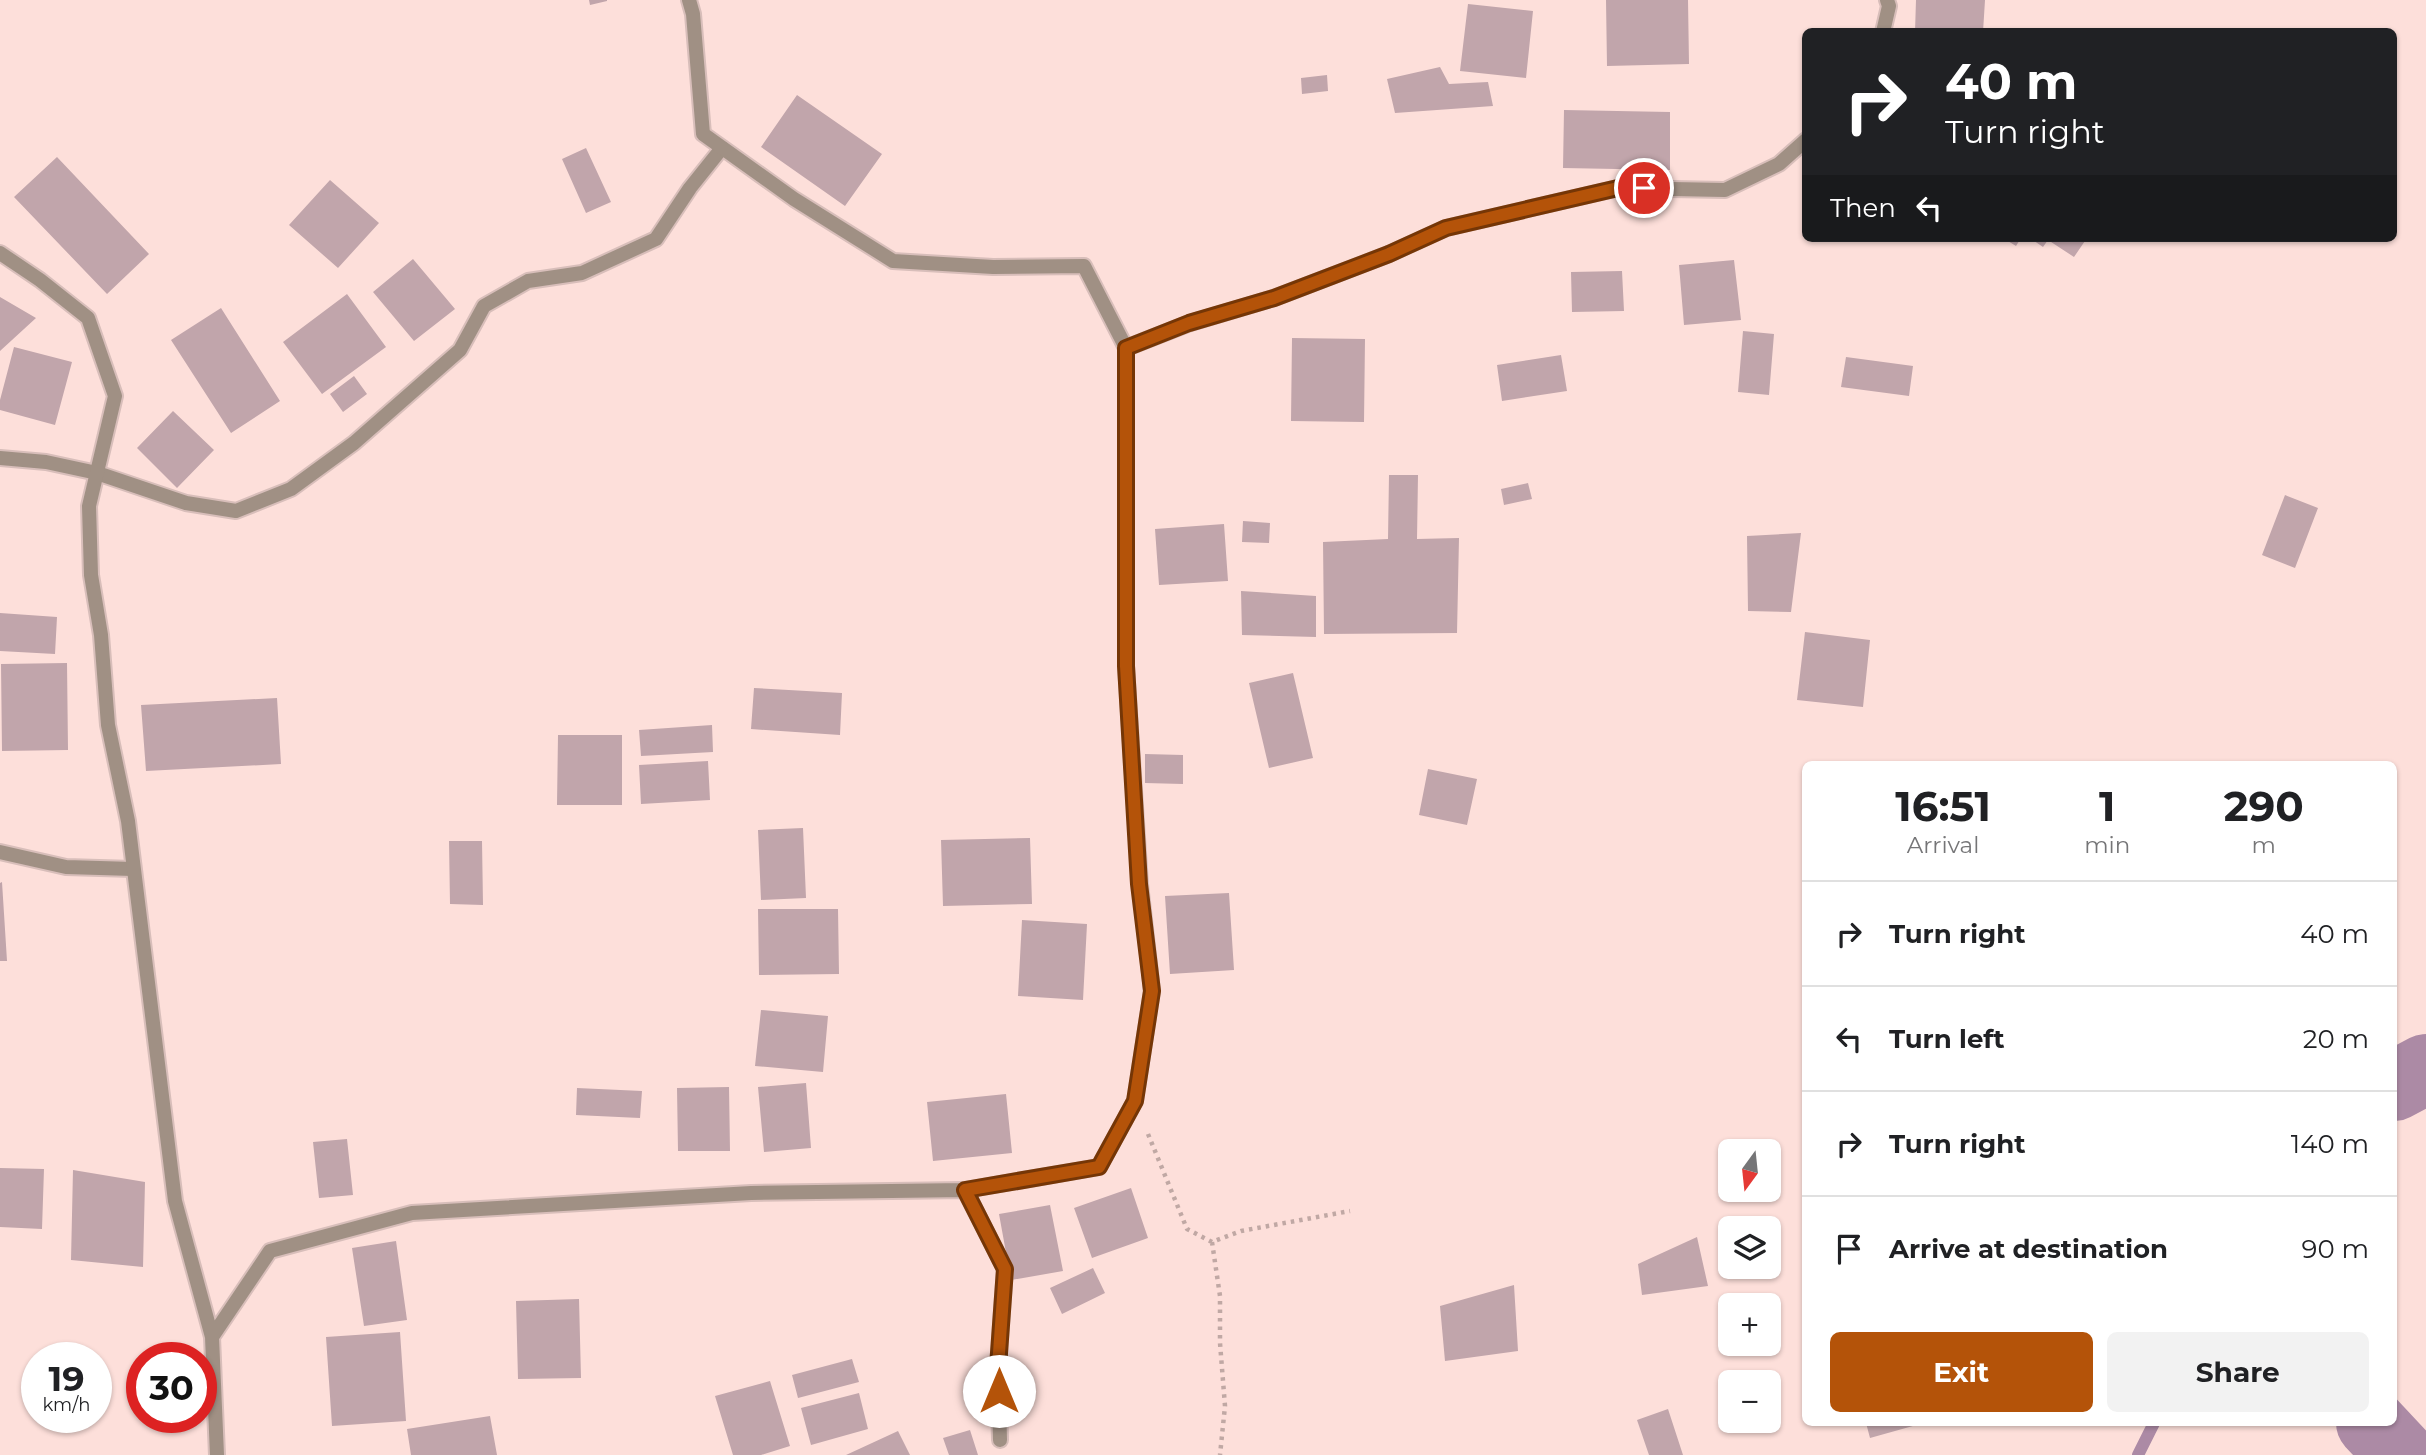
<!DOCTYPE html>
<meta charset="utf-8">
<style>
body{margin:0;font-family:Montserrat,sans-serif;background:#f2f2f2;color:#202124;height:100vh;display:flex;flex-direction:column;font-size:26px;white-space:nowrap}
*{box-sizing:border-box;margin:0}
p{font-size:23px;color:#757577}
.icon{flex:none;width:38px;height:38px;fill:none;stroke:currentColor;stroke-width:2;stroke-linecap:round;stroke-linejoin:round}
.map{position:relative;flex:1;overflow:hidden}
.panel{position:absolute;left:1802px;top:761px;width:595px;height:665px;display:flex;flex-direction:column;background:#fff;border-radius:10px;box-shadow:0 2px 5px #0004}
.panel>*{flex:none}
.top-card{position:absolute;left:1802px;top:28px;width:595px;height:214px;border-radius:10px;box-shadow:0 2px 5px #0004;background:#202124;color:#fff;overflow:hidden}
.needle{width:46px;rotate:195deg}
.tools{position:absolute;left:1718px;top:1139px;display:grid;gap:14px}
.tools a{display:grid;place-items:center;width:63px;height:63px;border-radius:10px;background:#fff;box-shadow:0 2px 5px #0004;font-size:35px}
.speed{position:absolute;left:21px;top:1342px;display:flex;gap:14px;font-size:35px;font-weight:700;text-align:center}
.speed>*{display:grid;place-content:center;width:91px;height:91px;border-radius:50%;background:#fff;box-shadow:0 2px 5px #0004;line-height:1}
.speed small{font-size:18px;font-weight:400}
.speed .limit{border:10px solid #d22;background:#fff;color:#111}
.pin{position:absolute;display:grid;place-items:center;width:60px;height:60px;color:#fff;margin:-30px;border:4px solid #fff;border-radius:50%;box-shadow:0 2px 7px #0007}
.me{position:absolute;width:77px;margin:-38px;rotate:0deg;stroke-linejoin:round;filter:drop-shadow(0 0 5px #0008)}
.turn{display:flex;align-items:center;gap:24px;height:147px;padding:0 28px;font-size:32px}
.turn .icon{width:91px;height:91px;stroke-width:2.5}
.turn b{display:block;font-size:49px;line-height:60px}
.then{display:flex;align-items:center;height:66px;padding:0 28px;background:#0003;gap:14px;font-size:26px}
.eta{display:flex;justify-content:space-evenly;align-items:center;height:119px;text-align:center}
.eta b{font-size:42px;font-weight:700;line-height:49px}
.primary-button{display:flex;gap:14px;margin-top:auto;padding:14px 28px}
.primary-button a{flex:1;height:80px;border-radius:10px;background:#b45309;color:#fff;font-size:28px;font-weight:700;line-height:80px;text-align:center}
.primary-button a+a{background:#f2f2f2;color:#202124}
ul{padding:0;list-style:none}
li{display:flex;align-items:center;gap:21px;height:105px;padding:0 28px;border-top:2px solid #e0e0e0}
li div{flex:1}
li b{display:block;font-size:26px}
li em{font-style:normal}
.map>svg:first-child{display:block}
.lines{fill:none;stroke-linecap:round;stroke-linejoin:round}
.stream{stroke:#ac8aa5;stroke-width:12}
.river{stroke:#ac8aa5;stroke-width:70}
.building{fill:#c1a5ab}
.service-casing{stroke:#d8beba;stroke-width:18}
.minor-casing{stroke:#d8beba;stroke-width:18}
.path{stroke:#c0a8a4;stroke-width:4.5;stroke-dasharray:3.5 5;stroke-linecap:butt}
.service{stroke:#a09084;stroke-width:14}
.minor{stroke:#a09084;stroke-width:14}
.route-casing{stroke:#753606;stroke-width:18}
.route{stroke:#b45309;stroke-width:12}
</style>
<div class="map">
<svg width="2426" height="1455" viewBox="0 0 2426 1455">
<rect width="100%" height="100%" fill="#fddfda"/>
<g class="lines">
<path class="stream" d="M2138,1455l16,-32"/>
<path class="river" d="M2394,1086l32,-17
M2371,1423l30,32"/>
</g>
<path class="building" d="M589,0h18v1l-17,4z
M1606,0h82l1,64 -82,2z
M1916,0h69l-2,32h-68z
M1468,4l65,7 -7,67 -66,-7z
M1440,67l9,17 39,-2 5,24 -98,7 -8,-34z
M1327,75l1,16 -26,3 -1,-16z
M797,95l85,59 -37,52 -84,-59z
M1564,110l106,2v58l-107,-2z
M586,148l25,54 -25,11 -24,-54z
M57,157l92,97 -42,40 -93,-97z
M330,180l49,43 -41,45 -49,-43z
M2003,238h18l-5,8z
M2030,238h57l-13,19 -26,-17 -5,7z
M413,259l42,50 -41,32 -41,-49z
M1734,260l7,60 -57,5 -5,-60z
M1622,271l2,40 -52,1 -1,-40z
M347,294l39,53 -64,47 -39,-52z
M0,297l36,21 -36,33z
M221,308l59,93 -49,32 -60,-93z
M1743,331l31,3 -5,61 -31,-3z
M1292,338l73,1 -1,83 -73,-1z
M14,347l58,15 -17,63 -55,-15v-10z
M1561,355l6,36 -65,10 -5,-36z
M1846,357l67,9 -4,30 -68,-9z
M354,376l13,18 -24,18 -13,-18z
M173,411l41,39 -37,38 -40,-40z
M1389,475h29l-1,64 42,-1 -2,95 -133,1 -1,-92 65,-3z
M1528,483l4,16 -28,6 -3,-16z
M2285,495l33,13 -23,60 -33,-13z
M1243,521l27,2 -1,20 -27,-1z
M1224,524l4,57 -69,4 -4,-56z
M1801,533l-10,79 -43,-1 -1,-75z
M1241,591l75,5v41l-74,-2z
M0,613l57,4 -2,37 -55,-3z
M1805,632l65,8 -7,67 -66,-7z
M67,663l1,87 -66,1 -1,-87z
M1293,673l20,85 -44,10 -20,-85z
M754,688l88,5 -2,42 -89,-6z
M277,698l4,66 -135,7 -5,-66z
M712,725l1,27 -72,4 -2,-26z
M558,735h64v70h-65z
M1145,754l38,1v29l-38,-1z
M708,761l2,39 -69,4 -2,-39z
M1428,769l49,10 -10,46 -48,-10z
M803,828l3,70 -45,2 -3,-70z
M1030,838l2,66 -89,2 -2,-66z
M449,841h33l1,64 -33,-1z
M2,882l5,79h-7v-78z
M1229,893l5,77 -64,4 -5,-78z
M758,909h80l1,65 -80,1z
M1022,920l65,4 -4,76 -65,-4z
M761,1010l67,6 -5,56 -68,-6z
M806,1083l5,65 -47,4 -6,-65z
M729,1087l1,64h-52l-1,-63z
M577,1088l65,3 -2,27 -64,-3z
M1006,1094l6,59 -79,8 -6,-59z
M347,1139l6,56 -34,3 -6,-56z
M0,1168l44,1 -2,60 -42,-2z
M73,1170l72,12 -2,85 -72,-7z
M1131,1188l17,50 -56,20 -18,-50z
M1050,1205l13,66 -52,9 -12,-66z
M1697,1237l11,49 -66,9 -4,-31z
M396,1241l11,79 -43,6 -12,-78z
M1093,1268l12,25 -43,21 -12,-26z
M1514,1285l4,66 -73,10 -5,-55z
M579,1299l2,79 -63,1 -2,-78z
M400,1332l6,89 -74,5 -6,-89z
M852,1359l7,23 -61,16 -6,-23z
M770,1381l20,65 -29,9h-28l-18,-59z
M859,1393l9,36 -57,16 -10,-37z
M1668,1409l15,46h-34l-12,-35z
M490,1416l7,39h-86l-4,-26z
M1866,1423h54v1l-50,14z
M970,1430l8,25h-29l-6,-17z
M898,1431l12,24h-64z"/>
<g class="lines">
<g class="service-casing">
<path id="service" d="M0,458l46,4 51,11 89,30 50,8 55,-22 63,-46 106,-93 24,-44 44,-25 54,-8 74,-34 34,-51 32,-40
M0,852l66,15 67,2"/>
</g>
<g class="minor-casing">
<path id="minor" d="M1883,32l6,-26 -2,-6
M0,253l40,27 48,38 27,78 -26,110 2,69 10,60 7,90 20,96 47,380 37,136
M1126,348l64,-25 84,-25 115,-44 57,-26 172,-40 107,2 54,-26 27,-24
M965,1190l40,79 -7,98 2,73
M217,1455l-5,-118 58,-86 142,-38 339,-20 214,-3 134,-23 36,-66 17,-110 -12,-107 -14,-218v-318l-42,-82 -91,1 -100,-6 -99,-62 -91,-65 -10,-120 -4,-14"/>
</g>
<path class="path" d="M1148,1134l39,95 25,13 29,-11 109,-20
M1212,1242l8,54v47l5,63 -5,49"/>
<use href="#service" class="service"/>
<use href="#minor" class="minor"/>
</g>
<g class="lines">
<g class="route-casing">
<path id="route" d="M999,1391l-1,-24 7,-98 -40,-79 134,-23 36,-66 17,-110 -13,-107 -13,-218v-318l63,-25 85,-25 115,-44 57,-26 172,-40h26"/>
</g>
<use href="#route" class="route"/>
</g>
</svg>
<div class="tools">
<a><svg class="needle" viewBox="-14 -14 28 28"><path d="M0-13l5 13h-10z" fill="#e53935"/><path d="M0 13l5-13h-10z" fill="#757577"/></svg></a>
<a><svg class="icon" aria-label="layers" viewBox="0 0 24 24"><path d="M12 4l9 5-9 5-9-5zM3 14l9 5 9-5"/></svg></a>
<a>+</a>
<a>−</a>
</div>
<div class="speed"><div>19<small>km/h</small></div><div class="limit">30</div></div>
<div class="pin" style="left:1644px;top:188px;background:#d93025"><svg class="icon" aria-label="arrive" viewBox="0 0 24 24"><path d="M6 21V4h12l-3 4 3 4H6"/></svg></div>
<svg class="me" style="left:999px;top:1391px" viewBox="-20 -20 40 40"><circle r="19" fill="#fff"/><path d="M0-13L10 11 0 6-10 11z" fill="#b45309"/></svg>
<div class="top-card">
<div class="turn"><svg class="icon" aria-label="right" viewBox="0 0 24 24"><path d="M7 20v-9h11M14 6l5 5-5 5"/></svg><div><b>40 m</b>Turn right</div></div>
<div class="then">Then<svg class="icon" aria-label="left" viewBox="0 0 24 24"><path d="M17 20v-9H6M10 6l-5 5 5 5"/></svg></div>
</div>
<section class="panel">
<div class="eta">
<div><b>16:51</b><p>Arrival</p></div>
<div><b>1</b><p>min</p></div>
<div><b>290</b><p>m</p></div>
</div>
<ul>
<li><svg class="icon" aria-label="right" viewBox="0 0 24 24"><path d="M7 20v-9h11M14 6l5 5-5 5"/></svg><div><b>Turn right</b></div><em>40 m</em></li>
<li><svg class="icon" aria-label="left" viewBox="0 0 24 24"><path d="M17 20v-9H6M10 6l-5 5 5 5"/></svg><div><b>Turn left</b></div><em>20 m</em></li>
<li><svg class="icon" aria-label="right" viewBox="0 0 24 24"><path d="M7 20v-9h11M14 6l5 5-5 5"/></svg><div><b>Turn right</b></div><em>140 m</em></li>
<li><svg class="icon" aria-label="arrive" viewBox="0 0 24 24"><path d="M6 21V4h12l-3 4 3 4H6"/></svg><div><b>Arrive at destination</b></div><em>90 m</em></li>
</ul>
<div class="primary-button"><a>Exit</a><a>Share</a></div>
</section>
</div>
